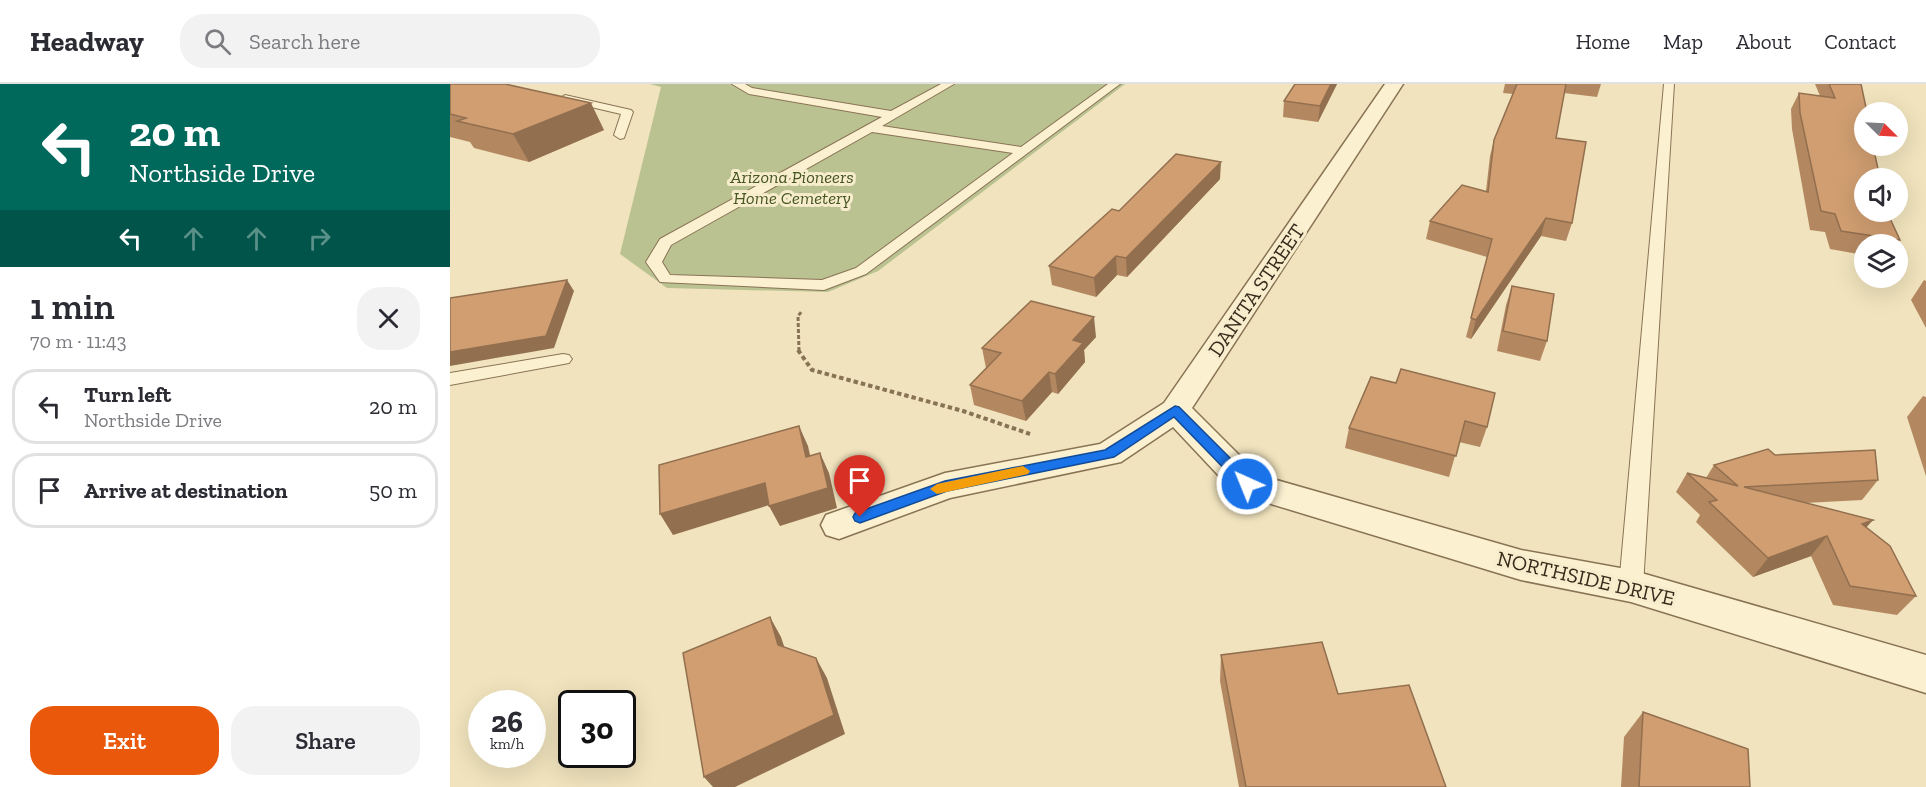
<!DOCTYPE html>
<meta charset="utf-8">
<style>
body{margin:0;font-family:"Zilla Slab",serif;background:#f2f2f3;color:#2b2b33;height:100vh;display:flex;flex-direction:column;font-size:22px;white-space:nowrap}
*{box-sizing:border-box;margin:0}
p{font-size:20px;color:#7c7c81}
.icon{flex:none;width:33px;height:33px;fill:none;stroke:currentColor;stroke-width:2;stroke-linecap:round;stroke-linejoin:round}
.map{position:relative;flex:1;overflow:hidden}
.panel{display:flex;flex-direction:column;background:#fff;width:450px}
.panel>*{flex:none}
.hud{background:#00695c;color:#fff;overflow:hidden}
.needle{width:39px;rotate:114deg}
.controls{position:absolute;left:1404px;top:18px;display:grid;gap:12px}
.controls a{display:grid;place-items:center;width:54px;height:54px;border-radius:50%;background:#fff;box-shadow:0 6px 24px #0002;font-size:30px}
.speed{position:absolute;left:18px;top:606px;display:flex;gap:12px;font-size:30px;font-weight:700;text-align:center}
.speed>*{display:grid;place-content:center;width:78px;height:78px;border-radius:50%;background:#fff;box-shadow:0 6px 24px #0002;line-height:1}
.speed small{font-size:15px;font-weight:400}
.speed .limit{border:3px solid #111;border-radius:9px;background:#fff;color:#111}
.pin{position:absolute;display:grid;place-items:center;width:51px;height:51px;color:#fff;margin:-62px -26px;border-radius:50% 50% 50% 0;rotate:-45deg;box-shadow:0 0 6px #0007}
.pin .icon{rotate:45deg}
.me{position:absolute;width:66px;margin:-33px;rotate:316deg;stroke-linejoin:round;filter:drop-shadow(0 0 4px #0008)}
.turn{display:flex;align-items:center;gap:21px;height:126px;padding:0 30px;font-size:27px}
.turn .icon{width:78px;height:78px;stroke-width:2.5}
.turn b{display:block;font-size:42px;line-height:51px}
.lanes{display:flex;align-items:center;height:57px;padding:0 30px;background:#0003;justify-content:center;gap:30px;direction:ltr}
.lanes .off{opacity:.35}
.round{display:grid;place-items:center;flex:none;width:63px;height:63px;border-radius:24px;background:#f2f2f3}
.head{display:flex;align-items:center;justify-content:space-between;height:102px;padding:0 30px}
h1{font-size:36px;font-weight:600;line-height:45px}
.button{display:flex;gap:12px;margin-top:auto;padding:12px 30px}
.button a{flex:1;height:69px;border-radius:24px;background:#ea580c;color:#fff;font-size:24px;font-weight:600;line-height:69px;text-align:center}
.button a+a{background:#f2f2f3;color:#2b2b33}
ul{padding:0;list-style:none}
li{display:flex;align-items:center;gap:18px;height:75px;margin:0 12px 9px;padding:0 18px;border:3px solid #e1e1e2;border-radius:24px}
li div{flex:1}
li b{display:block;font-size:22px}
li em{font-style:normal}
header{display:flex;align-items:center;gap:36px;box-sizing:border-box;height:84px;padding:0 30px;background:#fff;border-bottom:2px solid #e1e1e2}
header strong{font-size:28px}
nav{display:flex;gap:33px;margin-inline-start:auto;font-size:21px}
.search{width:420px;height:54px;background:#f2f2f3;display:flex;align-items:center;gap:15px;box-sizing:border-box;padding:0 21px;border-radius:24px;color:#7c7c81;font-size:22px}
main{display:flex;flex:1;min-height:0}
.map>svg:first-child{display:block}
.cemetery{fill:#bac291}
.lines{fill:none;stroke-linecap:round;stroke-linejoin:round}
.lane-casing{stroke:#897355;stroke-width:2}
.street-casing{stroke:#897355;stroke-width:3}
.path-far1{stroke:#897355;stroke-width:3;stroke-dasharray:4 2;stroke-linecap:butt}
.path{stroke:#897355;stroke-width:4;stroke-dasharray:4.5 3;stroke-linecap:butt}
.lane{fill:#fbf0d0;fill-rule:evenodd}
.street{fill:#fbf0d0;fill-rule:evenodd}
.wall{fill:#b38861}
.shaded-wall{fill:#926f4f}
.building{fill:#d09e71;stroke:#926f4f;stroke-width:1.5}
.route{fill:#1a73e8;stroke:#114b97;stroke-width:1.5}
.slow{fill:#f59e0b}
.labels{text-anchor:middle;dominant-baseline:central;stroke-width:6;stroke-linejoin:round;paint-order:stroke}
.far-park-label{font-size:18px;font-style:italic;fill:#455520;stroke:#f7edcd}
.street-label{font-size:21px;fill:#372a1b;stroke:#f7edcd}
</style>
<header>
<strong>Headway</strong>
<div class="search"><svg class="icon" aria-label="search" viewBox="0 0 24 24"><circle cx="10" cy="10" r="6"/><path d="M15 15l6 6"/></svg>Search here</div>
<nav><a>Home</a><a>Map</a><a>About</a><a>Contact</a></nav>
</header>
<main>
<section class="panel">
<div class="hud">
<div class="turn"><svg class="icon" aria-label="left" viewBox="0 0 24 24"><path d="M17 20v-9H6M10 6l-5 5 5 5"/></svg><div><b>20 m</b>Northside Drive</div></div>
<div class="lanes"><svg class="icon" aria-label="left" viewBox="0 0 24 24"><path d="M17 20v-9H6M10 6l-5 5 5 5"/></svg><svg class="icon off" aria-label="ahead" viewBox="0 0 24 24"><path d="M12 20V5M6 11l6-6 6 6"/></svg><svg class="icon off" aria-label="ahead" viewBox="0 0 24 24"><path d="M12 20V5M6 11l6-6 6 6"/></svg><svg class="icon off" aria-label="right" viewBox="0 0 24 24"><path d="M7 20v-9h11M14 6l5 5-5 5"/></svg></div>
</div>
<div class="head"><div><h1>1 min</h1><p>70 m · 11:43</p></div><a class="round"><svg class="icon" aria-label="close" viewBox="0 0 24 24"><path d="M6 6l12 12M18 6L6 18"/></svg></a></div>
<ul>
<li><svg class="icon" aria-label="left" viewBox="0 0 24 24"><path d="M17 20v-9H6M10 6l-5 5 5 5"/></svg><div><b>Turn left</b><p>Northside Drive</p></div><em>20 m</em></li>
<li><svg class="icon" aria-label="arrive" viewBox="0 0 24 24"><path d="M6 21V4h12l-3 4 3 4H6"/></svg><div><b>Arrive at destination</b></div><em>50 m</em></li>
</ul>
<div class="button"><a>Exit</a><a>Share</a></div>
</section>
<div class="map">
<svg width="1476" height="703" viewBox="0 0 1476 703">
<rect width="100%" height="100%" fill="#f0e3bd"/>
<path class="cemetery" d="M200,0h475l-247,187 -50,21 -161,-4 -47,-34 41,-167z"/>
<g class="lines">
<g class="lane-casing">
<path id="lane" d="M282,0h13l7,4 139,23 50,-27h13l-72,42 139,21 87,-63h12l-254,190 -42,16 -164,-8 -14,-20 14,-23 222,-122 -133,-23zM422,48l141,21 -157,115 -34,12 -152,-5 -8,-13 9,-17z
M1214,0h10l-31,502 -4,7 -8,3 -8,-3 -4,-7z
M115,11l66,15 2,2 -9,26 -4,1 -6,-4 7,-21 -60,-14 -1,-2z
M113,270l6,1 3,4 -3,4 -119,22v-12z"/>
</g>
<g class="street-casing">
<path id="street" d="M935,0h18l-211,324 67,67 262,75 110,20 295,85v38l-295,-91 -110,-22 -286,-87 -62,-66 -52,35 -171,36 -111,41 -13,-4 -5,-10 5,-10 119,-42 155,-29 64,-41z"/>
</g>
<path class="path-far1" d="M349,267l-1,-35 4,-5"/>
<path class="path" d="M348,266l14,20 151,41 67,23"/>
<use href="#lane" class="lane"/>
<use href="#street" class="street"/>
</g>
<path class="wall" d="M0,0l154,46 -75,32 -55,-14 -4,-6 -20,-5z
M845,0h42l-19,38 -35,-5 1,-16z
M1052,0h99l-4,13 -33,-4 -8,45 16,85 -6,18 -25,-5 -70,103 -5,-2 21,-80 -61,-18 4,-18 56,-30 4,-35 4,-16 19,-46 -10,-1 2,-9z
M1365,0h46l3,94 36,62 -3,4h-33v11l-34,-6 -5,-17 -15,-2 -18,-101 -1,-20 8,-16 21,3z
M770,95l-93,98 -10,-2 -21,22 -44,-12 -3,-19z
M1474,196l2,1v47l-15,-28z
M1062,202l35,55 -7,20 -43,-10 9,-46z
M646,253l-12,13 1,12 -27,32 -6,-2 -26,29 -52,-16 -4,-20 16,-17 -4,-20z
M921,293l116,50 -7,20 -21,-5 -10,35 -104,-29 4,-20z
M1473,312l3,1v79l-19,-59z
M1325,371l103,25 -16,20 -57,3 61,24 50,69 -19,19 -64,-10 -22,-49 -58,21 -57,-55 4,-7 -24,-23 11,-19 19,5 8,-13z
M771,571l117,39 108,93h-207l-19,-106z
M1193,628l107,75h-129l3,-50z"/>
<path class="shaded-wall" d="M881,0h6l-19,38 2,-16z
M141,19l13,27 -75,32 -16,-28z
M771,78l-1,17 -93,98 -1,-19z
M1096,134l-5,18 -70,103 5,-19z
M666,172l1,19 -21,22 -2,-19z
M117,196l7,11 -20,57 -104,18v-14z
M644,233l2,20 -12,13 1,12 -27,32 -3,-20 18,-34z
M599,288l3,20 -26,29 -4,-20z
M349,342l9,20 7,32 -9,-21z
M370,369l9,20 8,35 -57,18 -11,-20z
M315,399l11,20 -103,32 -13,-21z
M1423,436l-17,19 6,-15z
M1377,452l-16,20 -58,21 15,-19z
M320,533l11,20 9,27 -12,-19z
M366,574l11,20 18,56 -110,53h-22l-9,-10z"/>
<path class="building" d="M0,0h55l86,19 -78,31 -56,-13 9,-3 -16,-4z
M845,0h36l-11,22 -36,-5z
M1067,0h49l-10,54 30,4 -14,81 -26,-5 -70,102 -5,-2 21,-79 -62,-18 32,-36 26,7 6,-52z
M1379,0h32l6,28h-3v34h9l7,32h-16v34h23l13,28 -59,-9 -6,-17 -14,-3 -21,-98 -1,-20 36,5z
M726,70l45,8 -95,96 -10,-2 -22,22 -45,-12 63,-57 7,2z
M117,196l-21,56 -96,16v-54z
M1062,202l42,8 -7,47 -44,-10z
M581,217l63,16 -21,23 10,3 -28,31 -6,-2 -27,29 -52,-16 31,-32 -19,-5z
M951,285l94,24 -8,34 -22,-6 -9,35 -107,-28 22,-51 25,6z
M349,342l7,31 14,-4 8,35 -59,18 -4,-23 -105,31 -1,-49z
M1318,365l7,6 100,-5 3,30 -134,7 129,33 -11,4 28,22 26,50 -66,-10 -23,-50 -59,22 -59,-56 8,-2 -30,-27 51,13 -24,-21z
M320,533l8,28 38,13 18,57 -130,62 -21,-124z
M872,558l16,52 71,-9 37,102h-200l-25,-132z
M1193,628l105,37 2,38h-111z"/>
<path class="route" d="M725,322l4,1 73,73 2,4 -2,3h-10l-68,-70 -60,40 -167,34 -87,32 -5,-2 -2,-4 2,-4 90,-32 160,-31z"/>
<path class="slow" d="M573,382l7,5 -2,3 -91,20 -7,-5 7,-5z"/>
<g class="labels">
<g class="far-park-label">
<text x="342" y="93">Arizona Pioneers<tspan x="342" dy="21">Home Cemetery</tspan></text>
</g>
<g class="street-label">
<text transform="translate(806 206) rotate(-56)">DANITA STREET</text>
<text transform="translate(1136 494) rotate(13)">NORTHSIDE DRIVE</text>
</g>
</g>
</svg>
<div class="controls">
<a><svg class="needle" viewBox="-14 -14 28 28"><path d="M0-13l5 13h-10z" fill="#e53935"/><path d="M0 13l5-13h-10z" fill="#7c7c81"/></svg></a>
<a><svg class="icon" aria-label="sound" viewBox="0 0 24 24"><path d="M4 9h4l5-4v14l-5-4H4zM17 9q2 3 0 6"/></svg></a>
<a><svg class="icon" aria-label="layers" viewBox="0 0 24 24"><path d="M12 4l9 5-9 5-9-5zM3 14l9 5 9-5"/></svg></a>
</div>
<div class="speed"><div>26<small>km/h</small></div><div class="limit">30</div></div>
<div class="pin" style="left:410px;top:433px;background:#d93025"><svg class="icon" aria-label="arrive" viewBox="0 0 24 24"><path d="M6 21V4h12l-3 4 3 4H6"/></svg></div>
<svg class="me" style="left:797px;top:400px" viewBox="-20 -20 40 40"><circle r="17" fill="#1a73e8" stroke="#fff" stroke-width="3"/><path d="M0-11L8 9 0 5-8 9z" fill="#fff"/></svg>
</div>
</main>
